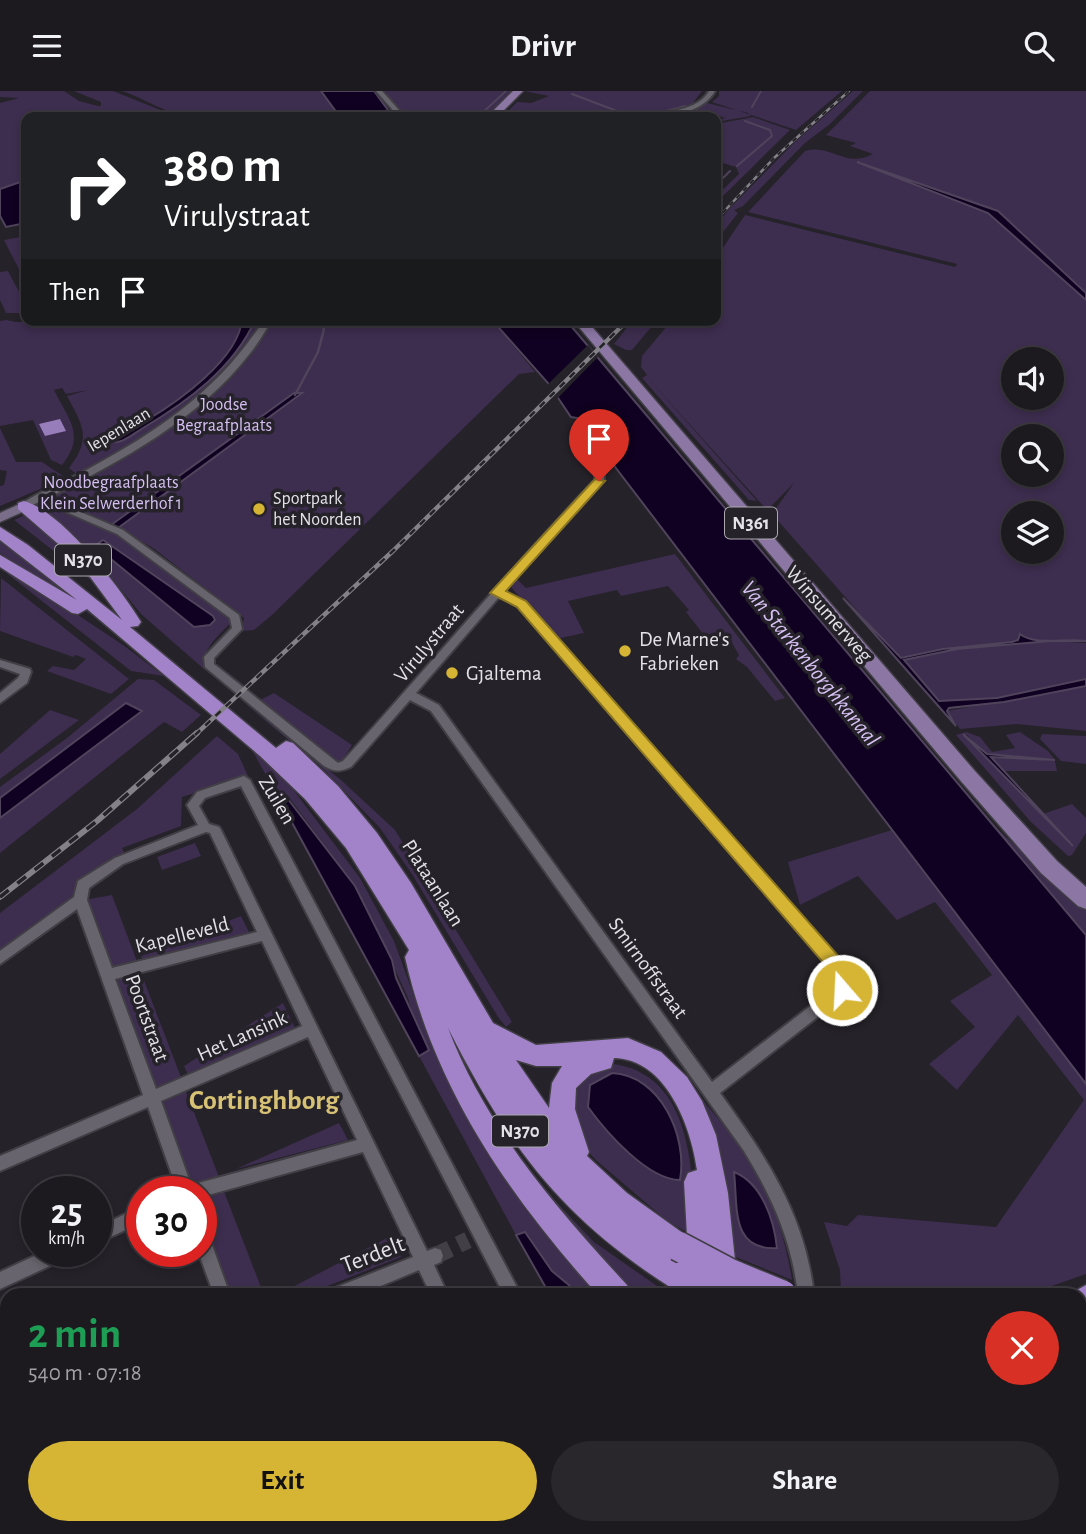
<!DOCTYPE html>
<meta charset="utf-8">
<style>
body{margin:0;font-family:"Alegreya Sans",sans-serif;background:#29272c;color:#f1f3f6;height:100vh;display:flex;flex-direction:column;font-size:26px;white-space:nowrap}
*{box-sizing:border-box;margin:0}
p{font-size:23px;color:#a0a1a4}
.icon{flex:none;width:38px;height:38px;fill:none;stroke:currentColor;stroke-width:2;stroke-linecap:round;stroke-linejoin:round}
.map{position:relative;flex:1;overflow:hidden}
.panel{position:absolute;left:0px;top:1197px;width:1087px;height:247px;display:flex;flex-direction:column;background:#1c1a1f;border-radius:21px 21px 0 0;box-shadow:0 4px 10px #0003,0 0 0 2px #3a383d}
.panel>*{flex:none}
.top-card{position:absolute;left:21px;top:21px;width:700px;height:214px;border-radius:14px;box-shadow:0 4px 10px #0003,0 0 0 2px #3a383d;background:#202124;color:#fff;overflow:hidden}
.controls{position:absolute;left:1001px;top:256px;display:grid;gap:14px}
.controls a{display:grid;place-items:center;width:63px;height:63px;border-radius:50%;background:#1c1a1f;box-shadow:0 4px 10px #0003,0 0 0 2px #3a383d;font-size:35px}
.speed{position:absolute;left:21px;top:1085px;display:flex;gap:14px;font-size:35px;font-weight:700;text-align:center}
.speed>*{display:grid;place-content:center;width:91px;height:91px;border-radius:50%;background:#1c1a1f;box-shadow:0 4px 10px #0003,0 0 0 2px #3a383d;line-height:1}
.speed small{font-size:18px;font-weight:400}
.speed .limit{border:10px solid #d22;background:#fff;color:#111}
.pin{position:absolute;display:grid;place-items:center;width:60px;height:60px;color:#fff;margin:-72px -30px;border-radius:50% 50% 50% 0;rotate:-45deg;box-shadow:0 0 7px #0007}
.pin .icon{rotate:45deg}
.me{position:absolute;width:77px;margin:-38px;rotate:341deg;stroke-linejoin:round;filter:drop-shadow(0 0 5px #0008)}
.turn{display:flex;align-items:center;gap:24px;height:147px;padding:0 28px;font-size:32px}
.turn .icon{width:91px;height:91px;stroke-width:2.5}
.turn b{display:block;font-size:49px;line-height:60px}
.then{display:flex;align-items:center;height:66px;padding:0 28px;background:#0003;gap:14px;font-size:26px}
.round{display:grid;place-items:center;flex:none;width:74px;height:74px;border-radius:37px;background:#29272c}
.summary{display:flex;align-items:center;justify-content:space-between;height:119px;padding:0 28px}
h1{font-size:42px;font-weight:700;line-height:52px;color:#1e9e55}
.primary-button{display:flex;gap:14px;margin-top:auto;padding:14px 28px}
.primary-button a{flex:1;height:80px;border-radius:42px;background:#d6b534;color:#111;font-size:28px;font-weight:700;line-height:80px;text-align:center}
.primary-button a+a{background:#29272c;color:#f1f3f6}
header{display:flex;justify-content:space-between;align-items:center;height:91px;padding:0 28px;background:#1c1a1f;font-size:32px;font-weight:700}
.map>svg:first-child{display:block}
.green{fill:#3d2d4f;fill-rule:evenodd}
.water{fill:#100021;stroke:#50445c;stroke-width:2}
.pier{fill:#252229}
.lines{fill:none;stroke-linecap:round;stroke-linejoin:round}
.stream-far1{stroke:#50445c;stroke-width:2}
.stream{stroke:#50445c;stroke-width:2.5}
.building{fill:#987dbb}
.street-tunnel{stroke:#423f46;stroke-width:17;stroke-dasharray:17 9;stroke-linecap:butt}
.street-casing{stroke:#413f45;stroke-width:4}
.secondary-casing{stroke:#413f45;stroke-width:3}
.primary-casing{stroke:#413f45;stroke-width:3}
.highway-casing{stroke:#413f45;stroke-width:3}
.street{fill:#68646d;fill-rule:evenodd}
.secondary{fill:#796d89;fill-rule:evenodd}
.primary{fill:#8b76a4;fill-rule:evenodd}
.highway{fill:#a282c9;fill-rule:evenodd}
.rail-far2-casing{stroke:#848288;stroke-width:2.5}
.rail-far1-casing{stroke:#848288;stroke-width:4.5}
.rail-casing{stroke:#848288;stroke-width:6}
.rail-far2{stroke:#252229;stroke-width:2;stroke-dasharray:5;stroke-linecap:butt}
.rail-far1{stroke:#252229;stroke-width:2.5;stroke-dasharray:7;stroke-linecap:butt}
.rail{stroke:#252229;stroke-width:3.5;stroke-dasharray:11;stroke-linecap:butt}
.highway-bridge-casing{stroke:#413f45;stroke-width:32;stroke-linecap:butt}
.highway-bridge{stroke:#a282c9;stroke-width:29}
.route{fill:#d6b534;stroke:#8b7622;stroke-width:2}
.poi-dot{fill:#d6b534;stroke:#252229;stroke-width:2.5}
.labels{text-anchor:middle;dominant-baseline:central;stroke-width:7;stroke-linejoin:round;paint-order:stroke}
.far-park-label{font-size:18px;fill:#d5bff3;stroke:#252229}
.far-street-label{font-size:18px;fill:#e4e2e7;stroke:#252229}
.far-poi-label{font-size:18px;fill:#e4e2e7;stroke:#252229;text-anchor:start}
.shield{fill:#252229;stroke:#aba8ae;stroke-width:2}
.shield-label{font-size:19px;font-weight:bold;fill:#e4e2e7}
.street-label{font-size:21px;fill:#e4e2e7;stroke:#252229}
.poi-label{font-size:21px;fill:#e4e2e7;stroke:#252229;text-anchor:start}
.water-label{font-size:23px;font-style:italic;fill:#d7c1f5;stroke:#252229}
.near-street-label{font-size:24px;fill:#e4e2e7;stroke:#252229}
.near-neighbourhood-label{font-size:28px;font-weight:bold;fill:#d6c174;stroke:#252229}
</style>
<header><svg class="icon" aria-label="menu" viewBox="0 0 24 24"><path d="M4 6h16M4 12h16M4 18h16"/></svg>Drivr<svg class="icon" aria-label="search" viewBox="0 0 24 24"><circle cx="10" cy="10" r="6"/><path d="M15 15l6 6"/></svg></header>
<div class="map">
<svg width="1086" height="1443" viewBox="0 0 1086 1443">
<rect width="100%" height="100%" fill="#252229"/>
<path class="green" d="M0,0h64l15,10 19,5h3v-4l-27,-11h39l65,26h-62l1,-4 -9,4h-82v63l-26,9v-86l19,-5 -19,-1z
M122,0h199l19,26h-149c-25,-3 -45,-18 -69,-26z
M383,0h132l-27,26h-82z
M524,0h178l-10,13 12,-6 2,-7h5c-17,35 -171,26 -209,26l15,-15 14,1 18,-7z
M719,0h123l-46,39 -84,-28 7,-6z
M853,0h10l-33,33 -25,19 -62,63 -9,4 4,3 -22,28v-16l13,-16 66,-67z
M870,0h216v202l-89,-82 -139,-49 130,51 98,87v341l-57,-1 -10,-5 -1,5 -6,2 -69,7 -44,9 -127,-144 22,-31 -27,27 -120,-133 110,124 -8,-1 -107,-122 5,-3 -6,-8 1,-11 30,-36h44v-62l29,-43 210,52 2,-3 -209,-52 57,-61c27,-8 39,18 68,3l-23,-8 6,-3 -30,-8zM1013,268h39v38h-39zM1013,345h39v38h-39zM1013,422h39v38h-39z
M707,12l41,10 3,3 -35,6 9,-4 -18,-6 -21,5 -19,-2z
M753,26l37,13 -74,73v-7l23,-22 -3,-7 -20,-6v-37z
M26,145v47l-22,-43z
M8,180l18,34 -4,8h-16l-6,-13v-28z
M6,229l10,2 226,-2c-5,50 -90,99 -131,119l5,4c53,-26 114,-67 139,-123h10c-28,58 -89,97 -142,129 -15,9 -30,21 -47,25l-7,-6c23,-30 14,-42 -2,-72l21,-6 -22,4 -4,-6 -8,2c15,30 32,45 8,75l-11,-5 -18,-40 -33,6v-105z
M273,229h219l43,52 -16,2 -247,241 -18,15 -13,1 3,-13 -91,-70 -35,-20 183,-134 -7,-1 -183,132 -62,-27c81,-44 180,-91 224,-178z
M633,229h24l-25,30h-6l-12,-6z
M0,337l16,34h26l24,16 -66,28v-20l4,-1 3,-14 -7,-1z
M47,413l72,30 114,86c-13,15 -34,30 -28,50l-64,-56 -27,-33 -77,-72zM103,449l83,58 8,28 -99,-80z
M29,422l90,89 -105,-82z
M0,447l94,79 -94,-64z
M675,463l110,144 -10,3 -28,-34 -11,-8 3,-4 -7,-12 -10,-7 -15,3 -21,-27 3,-2 -21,-24 -47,10 -4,-6 -49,11 16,32 -23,5 -8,-2 -42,-49 6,-8 9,9z
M0,472l123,82 41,31 -33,-5 -131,-103z
M1,487l128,101 -18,15 -64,-23 6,-5 21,4 12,-11 -10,-4 -3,2 -73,-26z
M1050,550l36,2v36c-28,5 -123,31 -145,23 -14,-5 -28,-28 -38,-39l3,-4 51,-10z
M138,588l16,1 47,35 -19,17 -18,-10 -164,131v-35l141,-107 -105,60 -36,27v-11l67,-49z
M1086,595v45l-69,-7 -57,5 -13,-18z
M274,602l78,52 -11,18 -83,-62z
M239,608l102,81 54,50 117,192 -6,5 -8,-10 -86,-143 -32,-46 -61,-63z
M50,619l29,10 -79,59v-25z
M966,641l14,5 12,15 23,-4 -9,-13 14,-3 28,19 7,9 -54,-5 54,6 2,10h-54l-12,-13 1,-3h7l-15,-2 -17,-18h-3l109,110 -30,-31 29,-10 14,14v15l-14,22 -4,1 -38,-35 -74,-86z
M1042,643l44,2v28l-25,-3 -21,-22z
M217,645l21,18 10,22 -66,21 -1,29 -59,22 3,6 -48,33 -9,16 -68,47v-37l137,-104z
M252,659l34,30 74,98 34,63 24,66 47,96 60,106 75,86h-19l-29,-24 -27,-39 -9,3 -97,-179 3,-1 -14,-57 -36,-80 -17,-32 -67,-90 -11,-1z
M983,725l103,94v25z
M892,739l194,254v190l-60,21 -185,-1 -1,-24 -16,-48 23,4 11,-11 138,12 88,-127 -66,-85 -61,75 -28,-26 46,-37 -25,-26 42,-26 -57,-73 -38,18 -39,-44 -58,29 -12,-43z
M195,752l6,13 -39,14 -5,-13z
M112,804l26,69 -29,5 -25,-69z
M241,825l9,18 -108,25 -1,-3z
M140,879l42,110 -19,9 -10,-3 -38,-103 7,-8z
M283,912l12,25 -107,47 -4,-9z
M602,972c91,3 91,107 93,174l-29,-17 -69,-59 -19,-20 -11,-45z
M185,998l34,88 -30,9 -29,-80 11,-11z
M701,1007c52,61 78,102 91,182l-66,-27 -7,-85z
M339,1032l9,17 -112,29z
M511,1063l83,88 76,53h-40z
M223,1098l41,106h-34l-29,-77v-19l7,-6z
M393,1144l8,22 -96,38h-28z
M876,1437h119l-8,6h-123z"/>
<path class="water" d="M321,0h53l19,26h-53z
M857,71l141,49 88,82v7l-98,-87z
M26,89v43l-20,4 -6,-11v-27z
M242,229h13c-21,48 -68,82 -112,108 -10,6 -23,18 -34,13 11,-8 26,-14 38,-21 32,-19 91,-61 95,-100z
M492,229h74l520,615v149l-480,-629 -29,-37 -6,-1 -23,-34z
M294,302h8l-184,135 -7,-3z
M103,449l110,76 2,4 -5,5 -16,2 -99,-81z
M843,507l58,60 42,-9 69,-7 6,-2 2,-6c15,12 46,4 66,7h-36l-93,8 -53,11 35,41 58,-3 89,-19v7l-82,16 -55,6 -2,3 9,15z
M126,612l16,8 -142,107v-20z
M963,643l24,20 68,6 -64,-3 82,89z
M284,703l71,92 37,74 4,18 33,72 -10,6 -142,-261z
M612,982c48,2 76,63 68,107 -32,0 -74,-48 -92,-73l2,-22z
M734,1081c28,11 40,48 43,76 -47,3 -39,-42 -43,-76z
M525,1141l27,39 29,24h-31l-34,-60z"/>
<path class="pier" d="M588,254l10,12 -41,42 -11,-13z"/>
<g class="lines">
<path class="stream-far1" d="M572,3l53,20
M752,16l9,-16
M662,21l23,-6
M479,25l27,-25
M631,25l7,1
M641,26l15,-4
M737,75l35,-30 -2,-6 -25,-9
M716,94l14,-14"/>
<path class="stream" d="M295,304l23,-43 6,-23 -6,-9"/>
</g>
<path class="building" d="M60,328l6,12 -21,5 -6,-12z"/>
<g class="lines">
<path class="street-tunnel" d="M435,1165l33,-16"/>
<g class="street-casing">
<path id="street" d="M376,0h6l23,26h-6z
M709,0h6c-12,21 -44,27 -66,26 20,-8 48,-5 60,-26z
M264,229h8c-7,11 -13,22 -21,32 -50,66 -130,109 -203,146l75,32 116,85 3,14 -28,29v6l124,99 5,-2c84,-93 165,-190 252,-281v-8l-24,-30 7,-2 26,32v9l-101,111 23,10 324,371 -3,21 -127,99c46,64 85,121 94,202h-16c-6,-54 -26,-98 -54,-144l-313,-440 -21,-11 -59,67c-12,5 -16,5 -27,-1l-119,-99 -1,-10 28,-29 -2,-10 -113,-84 -76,-33 -17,8 -5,-3c18,-14 50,-26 71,-38 72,-39 129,-79 174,-148zM499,506l19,9 318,369 -1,12 -123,95 -273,-377 -23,-12z
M0,569l30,9 1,3 -4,11 -27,20v-10l18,-15 2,-4 -20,-7z
M244,685l6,4 271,515h-17l-263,-509 -36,12 -6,8 10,18 10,3 2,3 206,421 8,-3 6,2 2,6 -2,6 -7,3 14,30h-17l-12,-25 -60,25h-29l2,-6 81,-32 -50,-105 -162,45v-5h-23l-30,-85 -148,64v-15l143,-61 -66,-186 -77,55v-13l74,-54 4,-16 37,-23 83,-33 -11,-20 10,-13zM206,741l4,1 47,99 -145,36 -25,-68 2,-12 34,-24zM262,850l40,85 -146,63 -41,-110zM308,946l49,103 -166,45 -30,-84z
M142,1115v16l-46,22v-16z
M201,1138l6,2 23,64h-16l-16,-44h3z
M45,1160h26l-2,6 -69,32v-17z
M7,1316v19l-7,3v-19z
M7,1387v18l-7,3v-18z
M1086,1390v21l-6,2v-21z
M278,1437h28l-3,6h-28z
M1023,1437h25l-3,6h-25z"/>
</g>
<g class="secondary-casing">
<path id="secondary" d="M24,411l7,4 -2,3 -29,13v-9z
M666,1437h52l-3,6h-52z"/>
</g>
<g class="primary-casing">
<path id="primary" d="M513,0h10l-26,26h-10z
M573,229h13l388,450 83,91 29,26v22l-8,-3 -37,-33 -81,-93z"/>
</g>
<g class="highway-casing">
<path id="highway" d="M24,410c38,10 97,88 117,121l-3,4 -8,1 146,121 10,-7 7,2 45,43 39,47 34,50 82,140 43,22 92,-7 33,14 26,25 15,24 14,34 12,58 9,86 -4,10 -10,4 -10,-4 -4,-8 -6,2 -10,-4 -3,8 -10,4 -10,-4c-111,-71 -163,-143 -222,-259 37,98 109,181 179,257l4,10h-33c-89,-99 -164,-207 -193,-338l4,-7 -63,-102 -41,-49 -45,-43 -173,-147 -9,5 -6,-1 -72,-46v-12l77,45 -77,-60v-13l28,18 94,75 -43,-58 -61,-53v-6zM614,967c52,1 77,68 83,112l-9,3 -4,9 3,54 -60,-43 -40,-37 2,-4 -14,-43 1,-21 15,-14 20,-6zM516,969l20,6h26l-10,17 -3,25zM688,1165l1,10 -11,-6z
M1086,1194v29l-6,3v-22h-12z
M1086,1226v30l-6,2v-30z
M1086,1266v31l-6,2v-30z
M763,1437h41l-2,6h-41z"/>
</g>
<use href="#street" class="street"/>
<use href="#secondary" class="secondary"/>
<use href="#primary" class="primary"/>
<use href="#highway" class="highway"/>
<g class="rail-far2-casing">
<path id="rail-far2" d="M716,129l58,-62 75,-67"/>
</g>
<g class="rail-far1-casing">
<path id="rail-far1" d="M195,644l199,-185 234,-230"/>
</g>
<g class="rail-casing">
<path id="rail" d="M0,806l97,-76 100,-88"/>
</g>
<use href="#rail-far2" class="rail-far2"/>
<use href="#rail-far1" class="rail-far1"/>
<use href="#rail" class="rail"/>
<g class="highway-bridge-casing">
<path id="highway-bridge" d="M678,1155l53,28 51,21
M680,1186l34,18"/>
</g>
<use href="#highway-bridge" class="highway-bridge"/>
</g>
<path class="route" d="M595,388l10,2 -99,110 20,10 323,367 3,5 -4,22h-13l-1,-20 -317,-368 -27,-14z"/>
<g class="poi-dot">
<circle cx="259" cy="418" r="7"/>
<circle cx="625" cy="560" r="7"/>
<circle cx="452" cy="582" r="7"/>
</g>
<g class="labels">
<g class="far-park-label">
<text x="224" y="314">Joodse<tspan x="224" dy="21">Begraafplaats</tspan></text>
<text x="111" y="392">Noodbegraafplaats<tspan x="111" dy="21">Klein Selwerderhof 1</tspan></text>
</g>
<g class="far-street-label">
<text transform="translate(119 339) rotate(-31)">Iepenlaan</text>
</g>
<g class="far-poi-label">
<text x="273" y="408">Sportpark<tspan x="273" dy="21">het Noorden</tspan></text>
</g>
<g class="shield">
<rect x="725" y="416.5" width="52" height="31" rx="5"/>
<rect x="55" y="453.5" width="56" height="31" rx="5"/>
<rect x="492" y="1024.5" width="56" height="31" rx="5"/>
</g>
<g class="shield-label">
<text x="751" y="432">N361</text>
<text x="83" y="469">N370</text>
<text x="520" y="1040">N370</text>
</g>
<g class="street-label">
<text transform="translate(829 523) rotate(49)">Winsumerweg</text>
<text transform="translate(429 552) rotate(-50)">Virulystraat</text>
<text transform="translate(277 709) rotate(59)">Zuilen</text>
<text transform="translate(433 792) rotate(58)">Plataanlaan</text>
<text transform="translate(182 844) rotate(-14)">Kapelleveld</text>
<text transform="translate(648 877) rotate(54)">Smirnoffstraat</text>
<text transform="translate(147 927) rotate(70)">Poortstraat</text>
<text transform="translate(242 945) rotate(-24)">Het Lansink</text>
</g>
<g class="poi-label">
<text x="639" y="548">De Marne's<tspan x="639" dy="24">Fabrieken</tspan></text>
<text x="466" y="582">Gjaltema</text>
</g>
<g class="water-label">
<text transform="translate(810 573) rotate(51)">Van Starkenborghkanaal</text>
</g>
<g class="near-street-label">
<text transform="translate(373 1164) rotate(-21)">Terdelt</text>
</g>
<g class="near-neighbourhood-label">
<text x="264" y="1010">Cortinghborg</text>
</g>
</g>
</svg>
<div class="controls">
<a><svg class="icon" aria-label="sound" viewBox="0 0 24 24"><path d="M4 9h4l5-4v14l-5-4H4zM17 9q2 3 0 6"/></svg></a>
<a><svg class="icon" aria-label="search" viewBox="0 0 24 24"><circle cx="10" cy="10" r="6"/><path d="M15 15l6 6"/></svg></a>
<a><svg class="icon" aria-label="layers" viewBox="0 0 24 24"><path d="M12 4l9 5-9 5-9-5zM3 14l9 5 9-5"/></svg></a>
</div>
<div class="speed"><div>25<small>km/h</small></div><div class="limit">30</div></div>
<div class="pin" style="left:599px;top:390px;background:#d93025"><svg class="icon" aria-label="arrive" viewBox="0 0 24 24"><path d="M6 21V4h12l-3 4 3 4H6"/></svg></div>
<svg class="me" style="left:842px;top:899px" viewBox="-20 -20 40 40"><circle r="17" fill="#d6b534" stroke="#fff" stroke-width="3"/><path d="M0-11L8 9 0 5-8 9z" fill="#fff"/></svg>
<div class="top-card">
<div class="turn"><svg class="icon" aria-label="right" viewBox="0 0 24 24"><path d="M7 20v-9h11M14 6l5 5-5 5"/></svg><div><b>380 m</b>Virulystraat</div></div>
<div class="then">Then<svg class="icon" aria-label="arrive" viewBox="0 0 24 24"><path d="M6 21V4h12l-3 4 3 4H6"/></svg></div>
</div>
<section class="panel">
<div class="summary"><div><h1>2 min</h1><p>540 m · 07:18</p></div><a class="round" style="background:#d93025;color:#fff"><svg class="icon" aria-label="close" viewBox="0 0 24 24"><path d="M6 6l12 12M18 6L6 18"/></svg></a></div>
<div class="primary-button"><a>Exit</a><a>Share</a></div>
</section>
</div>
